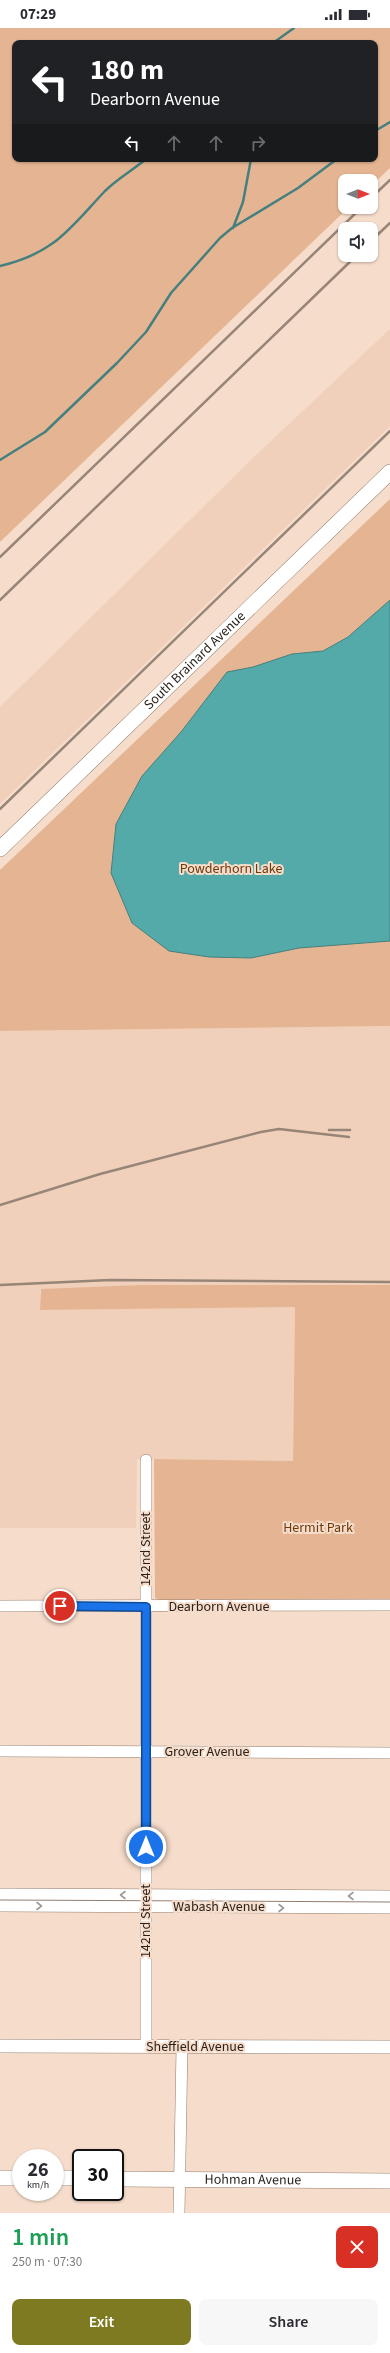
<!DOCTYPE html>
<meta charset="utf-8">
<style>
body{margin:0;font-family:"Source Sans 3",sans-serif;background:#f7f7f7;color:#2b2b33;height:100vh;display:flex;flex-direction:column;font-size:15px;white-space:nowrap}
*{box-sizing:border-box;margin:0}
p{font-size:13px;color:#7c7c81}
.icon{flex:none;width:22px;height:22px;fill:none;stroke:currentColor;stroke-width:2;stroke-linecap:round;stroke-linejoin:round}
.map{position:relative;height:2185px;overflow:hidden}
.panel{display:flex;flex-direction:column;background:#fff;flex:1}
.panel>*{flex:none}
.banner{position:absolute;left:12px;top:12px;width:366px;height:122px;border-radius:8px;box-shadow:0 1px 3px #0004;background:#202124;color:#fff;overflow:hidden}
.needle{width:26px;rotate:90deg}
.tools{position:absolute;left:338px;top:146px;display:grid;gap:8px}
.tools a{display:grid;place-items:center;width:40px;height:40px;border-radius:8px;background:#fff;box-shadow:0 1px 3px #0004;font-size:20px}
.speed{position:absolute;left:12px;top:2121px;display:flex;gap:8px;font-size:20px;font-weight:700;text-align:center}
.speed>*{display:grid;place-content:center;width:52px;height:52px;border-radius:50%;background:#fff;box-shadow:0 1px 3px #0004;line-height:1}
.speed small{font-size:10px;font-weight:400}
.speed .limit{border:2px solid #111;border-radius:6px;background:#fff;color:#111}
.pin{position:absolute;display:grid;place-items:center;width:34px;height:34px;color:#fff;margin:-17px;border:2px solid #fff;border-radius:50%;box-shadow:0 1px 4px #0007}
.me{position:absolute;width:44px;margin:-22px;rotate:0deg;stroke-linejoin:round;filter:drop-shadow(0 0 3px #0008)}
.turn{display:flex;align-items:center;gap:14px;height:84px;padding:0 12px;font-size:18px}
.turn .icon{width:52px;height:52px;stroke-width:2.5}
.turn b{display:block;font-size:28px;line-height:34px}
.lanes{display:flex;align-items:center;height:38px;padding:0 12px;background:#0003;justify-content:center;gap:20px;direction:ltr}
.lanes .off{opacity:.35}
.round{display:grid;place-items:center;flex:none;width:42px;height:42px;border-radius:8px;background:#f7f7f7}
.overview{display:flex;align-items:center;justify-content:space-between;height:68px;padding:0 12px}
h1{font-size:24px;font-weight:600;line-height:30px;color:#1e9e55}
.button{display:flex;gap:8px;margin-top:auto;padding:8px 12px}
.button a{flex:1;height:46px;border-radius:8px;background:#7e7a21;color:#fff;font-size:16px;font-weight:600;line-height:46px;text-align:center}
.button a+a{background:#f7f7f7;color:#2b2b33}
.status{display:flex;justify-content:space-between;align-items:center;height:28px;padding:0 20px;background:#fff;direction:ltr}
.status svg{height:11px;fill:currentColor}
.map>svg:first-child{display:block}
.built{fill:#f0d0ba}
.green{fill:#e5b593;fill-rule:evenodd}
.water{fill:#53aaa9;stroke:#46807e}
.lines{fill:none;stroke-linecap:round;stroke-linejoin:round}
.stream{stroke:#46807e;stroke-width:2.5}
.minor-casing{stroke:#947d6d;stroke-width:12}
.tertiary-casing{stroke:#947d6d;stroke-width:14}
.secondary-casing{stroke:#947d6d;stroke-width:16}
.minor{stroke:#fff;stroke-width:11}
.tertiary{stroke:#fff;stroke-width:13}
.secondary{stroke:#fff;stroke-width:15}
.rail{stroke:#978578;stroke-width:2.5}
.oneway{stroke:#9e9a97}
.route-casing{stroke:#114b97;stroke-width:10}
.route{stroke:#1a73e8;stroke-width:7}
.labels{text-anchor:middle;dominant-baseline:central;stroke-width:4;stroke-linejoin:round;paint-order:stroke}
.street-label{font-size:14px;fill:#281f18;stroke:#f6dcca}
.park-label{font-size:14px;fill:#6d3a0b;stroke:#f6dcca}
</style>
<div class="status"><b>07:29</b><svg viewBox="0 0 49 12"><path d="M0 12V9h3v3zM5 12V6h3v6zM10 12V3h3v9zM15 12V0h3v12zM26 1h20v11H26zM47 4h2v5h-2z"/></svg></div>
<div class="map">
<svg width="390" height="2185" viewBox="0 0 390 2185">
<rect width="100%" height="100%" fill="#f6dcca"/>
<path class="built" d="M390,301v97l-390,378v-97l255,-251z
M390,998v259h-250l-100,5 1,20 254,-3 -2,154 -156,-2 -1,69h-136v-497z"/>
<path class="green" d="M0,0h390v140l-19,18v-5h-26v26h4l-349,335zM15,15h360v116h-360z
M390,471v527l-390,5v-161z
M140,1257h250v316l-231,-1 -4,-2 -1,-139 139,2 2,-154 -255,3 1,-21z"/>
<path class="water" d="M390,572v341l-91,7 -48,10 -42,-1 -40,-6 -37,-28 -21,-50 5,-49 26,-48 39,-44 46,-60 26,-5 39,-13 31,-3 25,-14z"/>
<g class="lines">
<path class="stream" d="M273,15l21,-15
M375,103l15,-9
M233,200l10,-26 8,-43
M0,238c55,-13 69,-37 105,-75 12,-12 28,-21 41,-32
M0,432l45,-28 72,-69 29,-31 25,-39 49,-55 12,-10 66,-40 39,-29"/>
<g class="minor-casing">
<path id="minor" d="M146,1432v586
M0,1578l390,-1
M0,1723l390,2
M0,1866l390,2
M0,1878l390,2
M179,2185l3,-166"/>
</g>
<g class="tertiary-casing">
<path id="tertiary" d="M0,2018l390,1"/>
</g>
<g class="secondary-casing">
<g id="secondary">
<path id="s1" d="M0,821l390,-377"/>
<path d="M0,2150h21"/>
<path d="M55,2150h26"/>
<path id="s2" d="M115,2151l275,2"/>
</g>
</g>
<use href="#minor" class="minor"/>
<use href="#tertiary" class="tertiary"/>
<use href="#secondary" class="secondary"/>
<path class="rail" d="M371,170l19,-18
M371,213l19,-18
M0,529l362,-350
M0,572l357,-345
M0,781l390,-378
M329,1102h21
M0,1177l100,-31 161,-42 18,-3 70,8
M0,1257l110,-5 280,2"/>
</g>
<defs><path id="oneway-chevron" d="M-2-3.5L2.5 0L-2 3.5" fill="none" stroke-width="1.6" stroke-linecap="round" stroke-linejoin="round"/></defs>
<g class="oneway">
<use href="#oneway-chevron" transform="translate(123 1867) rotate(180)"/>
<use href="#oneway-chevron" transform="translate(351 1868) rotate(-180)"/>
<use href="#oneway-chevron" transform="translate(39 1878)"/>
<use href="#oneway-chevron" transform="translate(281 1880)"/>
</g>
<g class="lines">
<g class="route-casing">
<path id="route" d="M60,1578l86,1v240"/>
</g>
<use href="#route" class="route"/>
</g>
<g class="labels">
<g class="street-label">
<text stroke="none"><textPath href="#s1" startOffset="271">South Brainard Avenue</textPath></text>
<text transform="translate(146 1521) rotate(-90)">142nd Street</text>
<text x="219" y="1579">Dearborn Avenue</text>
<text x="207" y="1724">Grover Avenue</text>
<text x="219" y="1879">Wabash Avenue</text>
<text transform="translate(146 1893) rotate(-90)">142nd Street</text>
<text x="195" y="2019">Sheffield Avenue</text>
<text stroke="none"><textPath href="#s2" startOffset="138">Hohman Avenue</textPath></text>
</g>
<g class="park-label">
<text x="231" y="841">Powderhorn Lake</text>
<text x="318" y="1500">Hermit Park</text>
</g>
</g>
</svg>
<div class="tools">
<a><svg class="needle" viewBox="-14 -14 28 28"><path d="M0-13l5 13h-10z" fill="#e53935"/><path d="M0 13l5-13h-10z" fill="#7c7c81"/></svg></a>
<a><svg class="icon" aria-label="sound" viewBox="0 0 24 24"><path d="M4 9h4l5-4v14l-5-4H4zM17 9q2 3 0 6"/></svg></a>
</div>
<div class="speed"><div>26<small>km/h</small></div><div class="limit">30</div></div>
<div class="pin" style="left:60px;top:1578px;background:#d93025"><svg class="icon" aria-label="arrive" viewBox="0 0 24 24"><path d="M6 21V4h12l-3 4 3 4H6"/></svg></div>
<svg class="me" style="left:146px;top:1819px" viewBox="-20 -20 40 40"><circle r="17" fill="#1a73e8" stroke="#fff" stroke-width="3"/><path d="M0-11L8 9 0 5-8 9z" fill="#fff"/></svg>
<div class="banner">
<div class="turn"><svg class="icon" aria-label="left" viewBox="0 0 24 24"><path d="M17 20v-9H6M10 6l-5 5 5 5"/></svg><div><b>180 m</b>Dearborn Avenue</div></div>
<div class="lanes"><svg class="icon" aria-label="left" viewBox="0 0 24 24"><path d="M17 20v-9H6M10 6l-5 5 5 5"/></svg><svg class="icon off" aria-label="ahead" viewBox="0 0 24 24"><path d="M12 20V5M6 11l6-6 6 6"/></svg><svg class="icon off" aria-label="ahead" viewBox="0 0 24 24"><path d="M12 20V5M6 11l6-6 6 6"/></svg><svg class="icon off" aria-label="right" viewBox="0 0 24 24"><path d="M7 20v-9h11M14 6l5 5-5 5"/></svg></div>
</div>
</div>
<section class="panel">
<div class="overview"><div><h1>1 min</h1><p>250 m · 07:30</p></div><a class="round" style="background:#d93025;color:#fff"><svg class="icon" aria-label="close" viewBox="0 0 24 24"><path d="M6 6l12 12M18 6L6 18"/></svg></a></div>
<div class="button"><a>Exit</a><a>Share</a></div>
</section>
